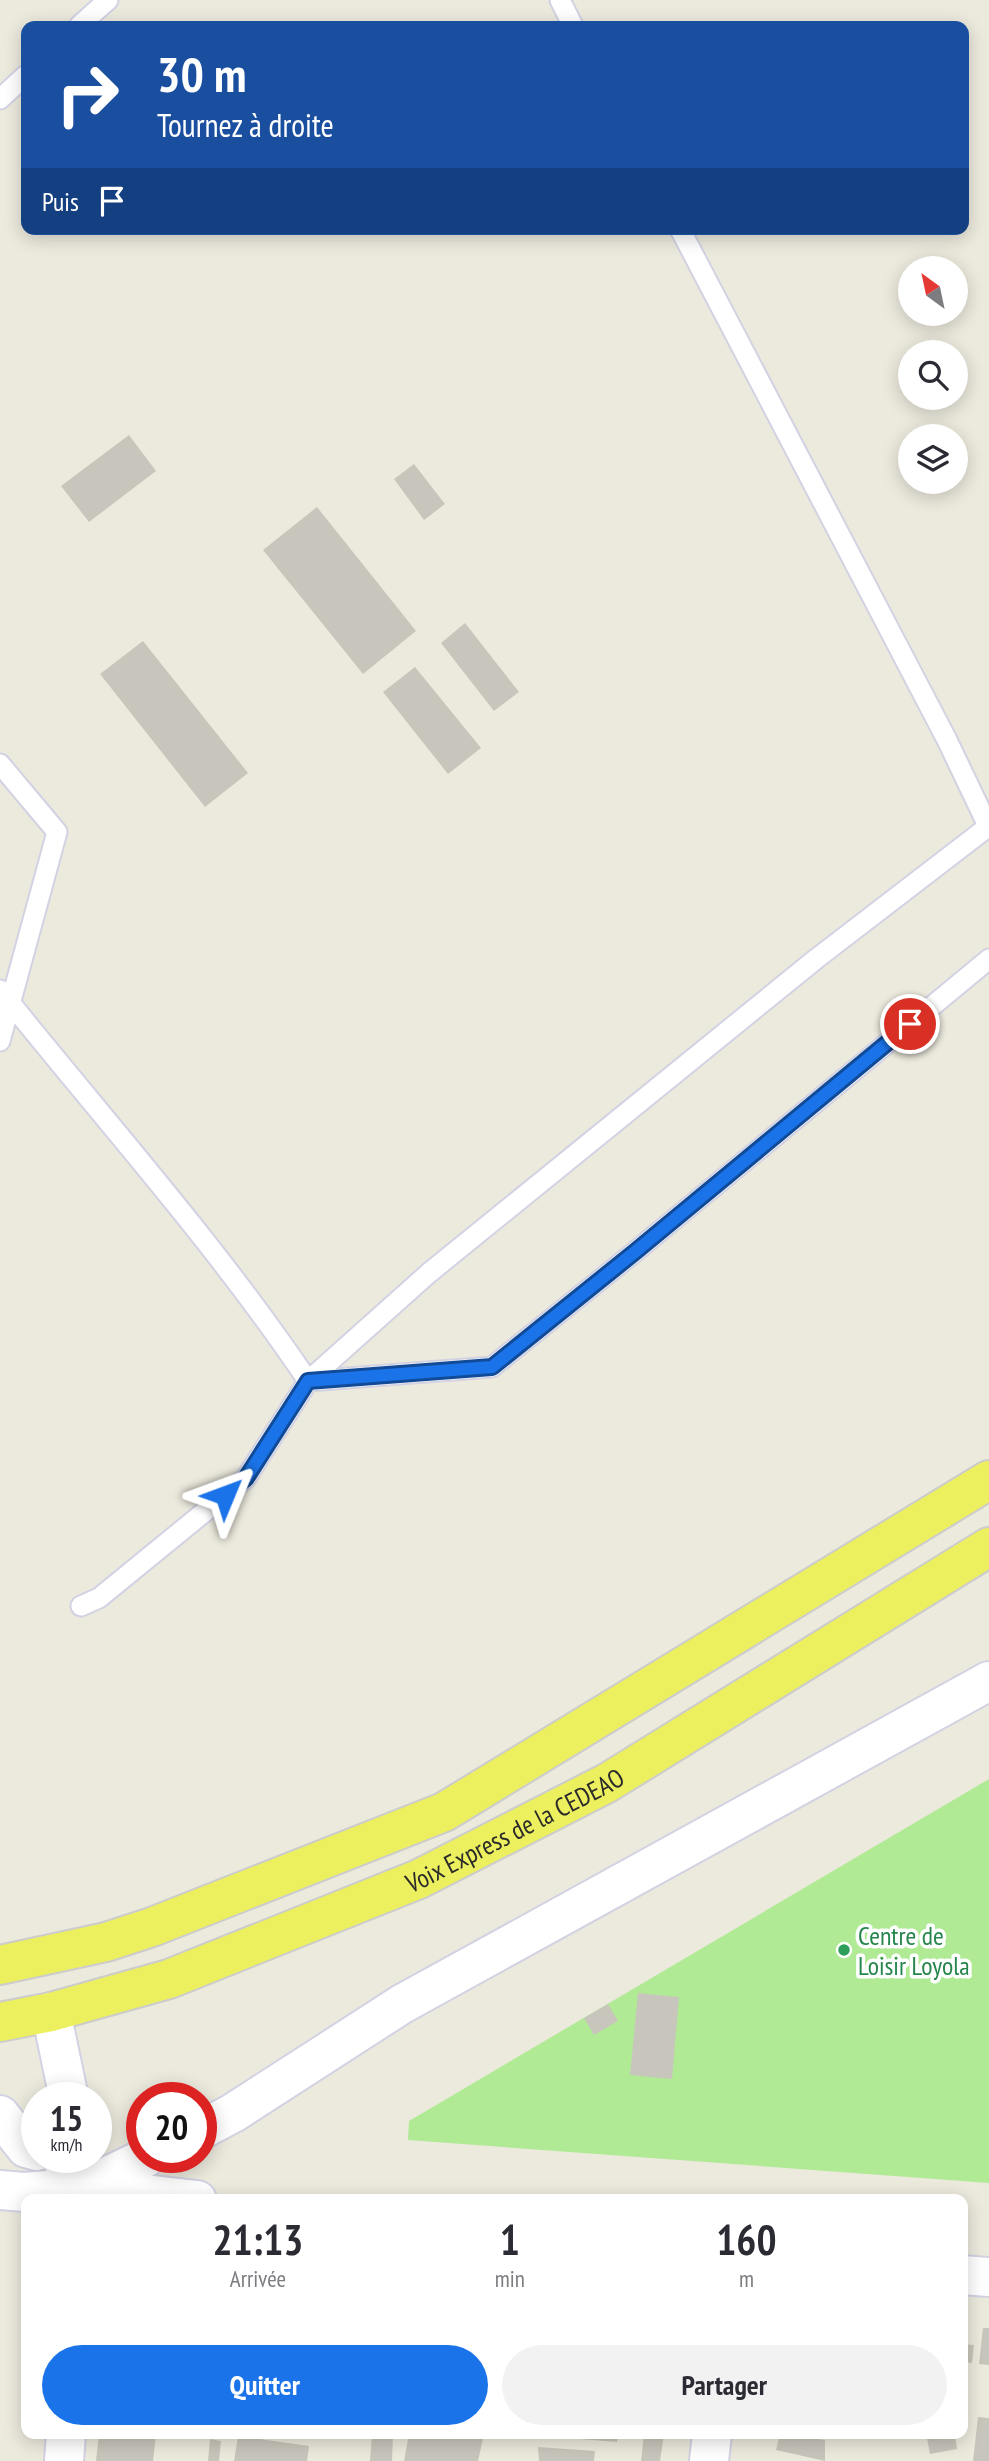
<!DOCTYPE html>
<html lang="fr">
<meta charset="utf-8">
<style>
body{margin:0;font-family:"PT Sans Narrow",sans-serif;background:#f2f2f3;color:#2b2b33;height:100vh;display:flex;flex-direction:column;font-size:26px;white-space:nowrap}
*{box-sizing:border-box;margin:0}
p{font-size:23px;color:#7c7c81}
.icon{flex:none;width:38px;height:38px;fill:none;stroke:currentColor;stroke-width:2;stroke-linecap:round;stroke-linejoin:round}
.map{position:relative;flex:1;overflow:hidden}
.panel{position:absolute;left:21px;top:2194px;width:947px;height:245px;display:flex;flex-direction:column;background:#fff;border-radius:14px;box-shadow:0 4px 18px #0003}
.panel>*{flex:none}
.top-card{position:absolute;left:21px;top:21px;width:948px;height:214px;border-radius:14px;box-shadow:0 4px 18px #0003;background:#1a4fa0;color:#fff;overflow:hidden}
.needle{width:46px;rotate:327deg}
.controls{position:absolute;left:898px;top:256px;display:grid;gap:14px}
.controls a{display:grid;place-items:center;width:70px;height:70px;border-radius:50%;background:#fff;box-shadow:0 4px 18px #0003;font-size:35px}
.speed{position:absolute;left:21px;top:2082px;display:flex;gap:14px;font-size:35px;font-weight:700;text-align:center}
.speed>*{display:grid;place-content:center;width:91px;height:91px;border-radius:50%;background:#fff;box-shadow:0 4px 18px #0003;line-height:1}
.speed small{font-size:18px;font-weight:400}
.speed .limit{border:10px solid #d22;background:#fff;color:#111}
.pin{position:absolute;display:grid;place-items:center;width:60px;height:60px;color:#fff;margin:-30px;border:4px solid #fff;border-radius:50%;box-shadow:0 2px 7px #0007}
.me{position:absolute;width:77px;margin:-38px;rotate:46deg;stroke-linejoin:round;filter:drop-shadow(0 0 5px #0008)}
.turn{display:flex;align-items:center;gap:24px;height:147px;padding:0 21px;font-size:32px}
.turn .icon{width:91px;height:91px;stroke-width:2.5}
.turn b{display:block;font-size:49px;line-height:60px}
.then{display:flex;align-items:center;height:66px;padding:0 21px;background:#0003;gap:14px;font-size:26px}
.eta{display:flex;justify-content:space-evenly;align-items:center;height:119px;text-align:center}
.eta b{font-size:42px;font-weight:700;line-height:49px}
.action{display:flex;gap:14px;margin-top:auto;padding:14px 21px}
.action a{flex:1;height:80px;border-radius:42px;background:#1a73e8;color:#fff;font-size:28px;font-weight:700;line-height:80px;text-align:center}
.action a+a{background:#f2f2f3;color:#2b2b33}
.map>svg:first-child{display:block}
.pitch{fill:#b0ea95}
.building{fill:#c8c6bc}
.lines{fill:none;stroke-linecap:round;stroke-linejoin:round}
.service-casing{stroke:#d3d2e3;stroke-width:23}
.minor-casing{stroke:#d3d2e3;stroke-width:42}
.tertiary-casing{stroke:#d3d2e3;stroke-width:42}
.primary-casing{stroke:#ccc;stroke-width:42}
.service{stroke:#fff;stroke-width:19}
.minor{stroke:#fff;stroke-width:38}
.tertiary{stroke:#fff;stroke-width:38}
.primary{stroke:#ecef5e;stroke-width:38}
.route-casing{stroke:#114b97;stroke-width:18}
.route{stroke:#1a73e8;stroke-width:12}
.leisure-dot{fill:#2e9e5b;stroke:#fff;stroke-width:2.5}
.labels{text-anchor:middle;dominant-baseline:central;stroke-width:7;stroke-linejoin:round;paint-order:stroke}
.street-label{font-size:26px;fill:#2a2a2a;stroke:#fff}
.leisure-label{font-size:26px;fill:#27864d;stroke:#fff;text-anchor:start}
</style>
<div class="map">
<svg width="989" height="2461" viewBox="0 0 989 2461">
<rect width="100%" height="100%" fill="#eceadd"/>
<path class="pitch" d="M989,1779v404l-581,-43 1,-19z"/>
<path class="building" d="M129,435l27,36 -67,51 -28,-36z
M414,464l31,40 -21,16 -30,-41z
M317,507l99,124 -53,43 -100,-124z
M465,623l54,69 -25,19 -53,-68z
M143,641l105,132 -43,34 -105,-133z
M415,667l66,81 -33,26 -65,-82z
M638,1993l41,4 -7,82 -42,-4z
M608,2004l10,17 -24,14 -10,-17z
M983,2328h6v37l-10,-1z
M962,2344l12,1 -2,18 -10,-1z
M978,2417l11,1v43h-16z
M99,2434h57l-3,27h-57z
M372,2434h21l-1,27h-22z
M409,2434h75l-6,27h-74z
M569,2434h49l-1,8 -49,-4z
M644,2434h20l-4,27h-19z
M780,2434l45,6v21l-49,-11z
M948,2434h7l2,15 -27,5 -3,-16z
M238,2436l71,10 -2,15h-73z
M210,2439l11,2 -2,20h-11z
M538,2447l57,4 -1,10h-55z"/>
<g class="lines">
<g class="service-casing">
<path id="service" d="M560,0l13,26
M79,26l29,-26
M0,99l26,-24
M680,229l267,511 42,88
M0,764l57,68 -57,209
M0,990c104,130 215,253 308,391l121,-108 387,-314 173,-133
M81,1606l18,-8 147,-120 62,-97 184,-14 144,-116 353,-292"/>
</g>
<g class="minor-casing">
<path id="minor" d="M201,2130l32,-17 169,-109 587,-323
M0,2190l24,2 61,-5 60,-29
M64,2461l2,-27
M709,2461l3,-27"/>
</g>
<g class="tertiary-casing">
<path id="tertiary" d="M51,2012l18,86
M0,2115l26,33 11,3
M62,2160l23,27 112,13
M962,2275l27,2"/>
</g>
<g class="primary-casing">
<g id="primary">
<path d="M0,1965l106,-23 46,-15 292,-115 545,-332"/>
<path id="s1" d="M0,2022l51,-10 118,-33 250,-100 188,-96 382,-236"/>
</g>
</g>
<use href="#service" class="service"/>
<use href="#minor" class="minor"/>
<use href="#tertiary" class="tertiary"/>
<use href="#primary" class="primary"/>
</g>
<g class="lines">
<g class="route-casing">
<path id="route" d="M225,1495l21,-17 62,-97 184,-14 144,-116 274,-227"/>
</g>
<use href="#route" class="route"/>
</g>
<circle class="leisure-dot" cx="844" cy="1950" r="7"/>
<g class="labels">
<g class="street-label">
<text stroke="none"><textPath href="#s1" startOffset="551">Voix Express de la CEDEAO</textPath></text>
</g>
<g class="leisure-label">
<text x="858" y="1935">Centre de<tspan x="858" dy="30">Loisir Loyola</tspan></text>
</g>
</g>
</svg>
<div class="controls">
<a><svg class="needle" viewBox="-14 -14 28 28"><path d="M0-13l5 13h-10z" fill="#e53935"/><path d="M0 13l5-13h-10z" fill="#7c7c81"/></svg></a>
<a><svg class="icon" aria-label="search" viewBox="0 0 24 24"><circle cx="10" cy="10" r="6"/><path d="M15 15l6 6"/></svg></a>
<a><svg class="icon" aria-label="layers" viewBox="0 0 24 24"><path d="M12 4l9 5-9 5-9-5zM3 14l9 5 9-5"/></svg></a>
</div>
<div class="speed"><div>15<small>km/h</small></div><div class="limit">20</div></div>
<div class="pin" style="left:910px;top:1024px;background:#d93025"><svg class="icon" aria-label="arrive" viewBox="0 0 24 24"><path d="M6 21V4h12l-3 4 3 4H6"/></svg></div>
<svg class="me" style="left:225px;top:1495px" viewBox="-20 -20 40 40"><path d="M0-17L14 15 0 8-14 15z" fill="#1a73e8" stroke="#fff" stroke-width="4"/></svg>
<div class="top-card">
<div class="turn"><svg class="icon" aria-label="right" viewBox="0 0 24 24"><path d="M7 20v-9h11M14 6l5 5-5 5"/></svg><div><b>30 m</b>Tournez à droite</div></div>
<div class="then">Puis<svg class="icon" aria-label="arrive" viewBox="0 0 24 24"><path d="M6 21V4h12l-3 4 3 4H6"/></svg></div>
</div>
<section class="panel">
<div class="eta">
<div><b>21:13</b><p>Arrivée</p></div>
<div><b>1</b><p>min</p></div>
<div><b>160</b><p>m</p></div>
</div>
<div class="action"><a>Quitter</a><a>Partager</a></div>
</section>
</div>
